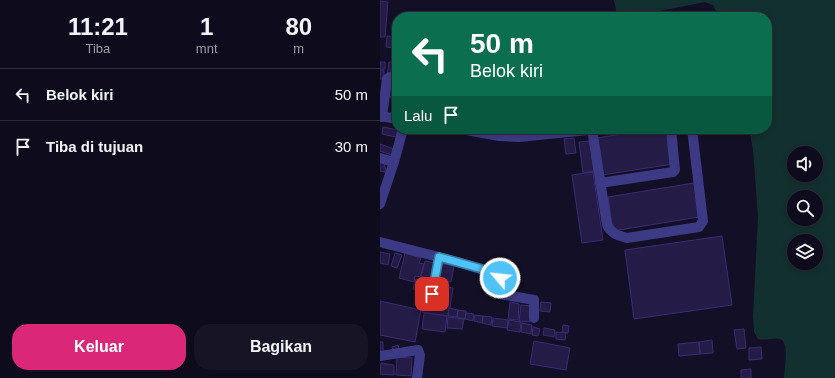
<!DOCTYPE html>
<html lang="id">
<style>
body{margin:0;font-family:Helvetica,sans-serif;background:#171425;color:#f1f3f6;height:100vh;display:flex;flex-direction:column;font-size:15px;white-space:nowrap}
*{box-sizing:border-box;margin:0}
p{font-size:13px;color:#9b9ba3}
.icon{flex:none;width:22px;height:22px;fill:none;stroke:currentColor;stroke-width:2;stroke-linecap:round;stroke-linejoin:round}
.map{position:relative;flex:1;overflow:hidden}
.panel{display:flex;flex-direction:column;background:#0e0b1c;width:380px}
.panel>*{flex:none}
.top-card{position:absolute;left:12px;top:12px;width:380px;height:122px;border-radius:16px;box-shadow:0 2px 6px #0003,0 0 0 1px #2e2b3b;background:#0b6e4f;color:#fff;overflow:hidden}
.buttons{position:absolute;left:407px;top:146px;display:grid;gap:8px}
.buttons a{display:grid;place-items:center;width:36px;height:36px;border-radius:50%;background:#0e0b1c;box-shadow:0 2px 6px #0003,0 0 0 1px #2e2b3b;font-size:20px}
.pin{position:absolute;display:grid;place-items:center;width:34px;height:34px;color:#fff;margin:-17px;border-radius:8px;box-shadow:0 2px 6px #0006}
.me{position:absolute;width:44px;margin:-22px;rotate:298deg;stroke-linejoin:round;filter:drop-shadow(0 0 3px #0008)}
.turn{display:flex;align-items:center;gap:14px;height:84px;padding:0 12px;font-size:18px}
.turn .icon{width:52px;height:52px;stroke-width:2.5}
.turn b{display:block;font-size:28px;line-height:34px}
.then{display:flex;align-items:center;height:38px;padding:0 12px;background:#0003;gap:8px;font-size:15px}
.eta{display:flex;justify-content:space-evenly;align-items:center;height:68px;text-align:center}
.eta b{font-size:24px;font-weight:700;line-height:28px}
.primary-button{display:flex;gap:8px;margin-top:auto;padding:8px 12px}
.primary-button a{flex:1;height:46px;border-radius:16px;background:#db2777;color:#fff;font-size:16px;font-weight:700;line-height:46px;text-align:center}
.primary-button a+a{background:#171425;color:#f1f3f6}
ul{padding:0;list-style:none}
li{display:flex;align-items:center;gap:12px;height:52px;padding:0 12px;border-top:1px solid #2e2b3b}
li div{flex:1}
li b{display:block;font-size:15px}
li em{font-style:normal}
main{display:flex;flex:1;min-height:0}
.map>svg:first-child{display:block}
.green{fill:#12302f;fill-rule:evenodd}
.building{fill:#241b47;stroke:#3b2d73}
.lines{fill:none;stroke-linecap:round;stroke-linejoin:round}
.minor{stroke:#3d3a85;stroke-width:10}
.route-casing{stroke:#337fa1;stroke-width:10}
.route{stroke:#4fc3f7;stroke-width:7}
</style>
<main>
<section class="panel">
<div class="eta">
<div><b>11:21</b><p>Tiba</p></div>
<div><b>1</b><p>mnt</p></div>
<div><b>80</b><p>m</p></div>
</div>
<ul>
<li><svg class="icon" aria-label="left" viewBox="0 0 24 24"><path d="M17 20v-9H6M10 6l-5 5 5 5"/></svg><div><b>Belok kiri</b></div><em>50 m</em></li>
<li><svg class="icon" aria-label="arrive" viewBox="0 0 24 24"><path d="M6 21V4h12l-3 4 3 4H6"/></svg><div><b>Tiba di tujuan</b></div><em>30 m</em></li>
</ul>
<div class="primary-button"><a>Keluar</a><a>Bagikan</a></div>
</section>
<div class="map">
<svg width="455" height="378" viewBox="0 0 455 378">
<rect width="100%" height="100%" fill="#130f26"/>
<path class="green" d="M234,0h221v378h-51c0,-8 6,-36 -4,-39 -7,-2 -15,2 -22,0l-4,-7 -1,-16 5,-99 -5,-67 -4,-21h18v-112h-48l-6,-12 -8,-3 -76,15h-9l-3,-2zM414,153h22v22h-22zM414,197h22v22h-22zM414,241h22v22h-22z"/>
<path class="building" d="M0,1l8,1 -3,35h-5z
M7,36l10,1 -1,11 -10,-1z
M0,62h5v7h-5z
M9,62l6,1 -2,13 -6,-1z
M15,65h2v11h-3z
M0,70h4v9h-4z
M14,83h3v17l-6,-1z
M7,84l6,1 -2,12 -6,-1z
M3,127l15,3 -2,7 -14,-3z
M272,129h16l5,35 -71,11 -5,-37z
M194,138l2,15 -10,1 -2,-15z
M210,141l4,30 -11,2 -4,-31z
M0,144l14,5 -2,6 -12,-4z
M0,161l5,1 -1,5 2,1 -1,4 -5,-1z
M213,172l10,68 -21,3 -10,-68z
M314,183l5,34 -86,14 -5,-34z
M342,236l10,69 -98,14 -9,-69z
M0,252l10,2 -2,11 -8,-2z
M15,253l7,2 -5,13 -6,-2z
M25,253l16,5 -2,5 5,1 -4,13 -5,-1 -1,6 -15,-4z
M45,261l9,2 -3,16 -10,-3z
M58,263l16,3 -3,16 -16,-3z
M41,277l10,2 -4,14 -14,-4 3,-10 4,1z
M55,285l18,3 -3,20 -18,-3z
M0,301l41,9 -6,32 -35,-7z
M130,302l9,2 -1,16 -10,-1z
M161,302l10,1 -1,9 -10,-1z
M44,304l25,4 -1,8 -26,-4z
M141,305l10,1 -1,16 -11,-1z
M69,308l9,2 -1,7 -9,-1z
M78,310l8,1 -1,8 -8,-2z
M44,313l23,3 -2,16 -23,-3z
M86,313l8,1 -1,7 -8,-2z
M95,315l8,1 -1,7 -8,-2z
M103,316l9,1 -1,8 -9,-2z
M68,317l16,2 -2,10 -15,-1z
M113,318l15,2 -1,8 -15,-2z
M129,320l12,2 -1,10 -13,-2z
M142,323l10,2 -1,9 -10,-2z
M183,325l6,1 -1,7 -6,-1z
M153,327l7,2 -2,7 -6,-1z
M164,328l11,2 -1,7 -11,-2z
M364,329l2,19 -9,1 -3,-19z
M176,332l10,1 -1,7 -9,-1z
M332,340l1,13 -13,1 -1,-12z
M154,341l36,7 -4,22 -36,-6z
M0,342h3v11h-3z
M319,342l1,12 -21,2 -1,-12z
M18,345l2,7 -6,1 -2,-6z
M381,347l1,12 -13,1v-12z
M17,357l15,1 -1,18 -15,-1z
M1,363l13,2v10l-14,-1z
M371,369v9h-10v-8z"/>
<g class="lines">
<path class="minor" d="M0,116l17,3
M2,117l5,-38 3,-2 7,2
M81,129l38,7 20,1 79,-8
M212,129l15,96c5,9 10,10 20,13l72,-11 4,-6 -11,-92
M0,158l14,4
M220,183l73,-11 2,-2 -4,-41
M0,204l14,-42 9,-33
M0,242l78,20 41,13 1,19 34,6v18
M52,294l7,-37
M0,356l38,-6 2,5 -3,23"/>
</g>
<g class="lines">
<g class="route-casing">
<path id="route" d="M52,294l7,-37 54,15 6,3 1,3"/>
</g>
<use href="#route" class="route"/>
</g>
</svg>
<div class="buttons">
<a><svg class="icon" aria-label="sound" viewBox="0 0 24 24"><path d="M4 9h4l5-4v14l-5-4H4zM17 9q2 3 0 6"/></svg></a>
<a><svg class="icon" aria-label="search" viewBox="0 0 24 24"><circle cx="10" cy="10" r="6"/><path d="M15 15l6 6"/></svg></a>
<a><svg class="icon" aria-label="layers" viewBox="0 0 24 24"><path d="M12 4l9 5-9 5-9-5zM3 14l9 5 9-5"/></svg></a>
</div>
<div class="pin" style="left:52px;top:294px;background:#d93025"><svg class="icon" aria-label="arrive" viewBox="0 0 24 24"><path d="M6 21V4h12l-3 4 3 4H6"/></svg></div>
<svg class="me" style="left:120px;top:278px" viewBox="-20 -20 40 40"><circle r="17" fill="#4fc3f7" stroke="#fff" stroke-width="3"/><path d="M0-11L8 9 0 5-8 9z" fill="#fff"/></svg>
<div class="top-card">
<div class="turn"><svg class="icon" aria-label="left" viewBox="0 0 24 24"><path d="M17 20v-9H6M10 6l-5 5 5 5"/></svg><div><b>50 m</b>Belok kiri</div></div>
<div class="then">Lalu<svg class="icon" aria-label="arrive" viewBox="0 0 24 24"><path d="M6 21V4h12l-3 4 3 4H6"/></svg></div>
</div>
</div>
</main>
